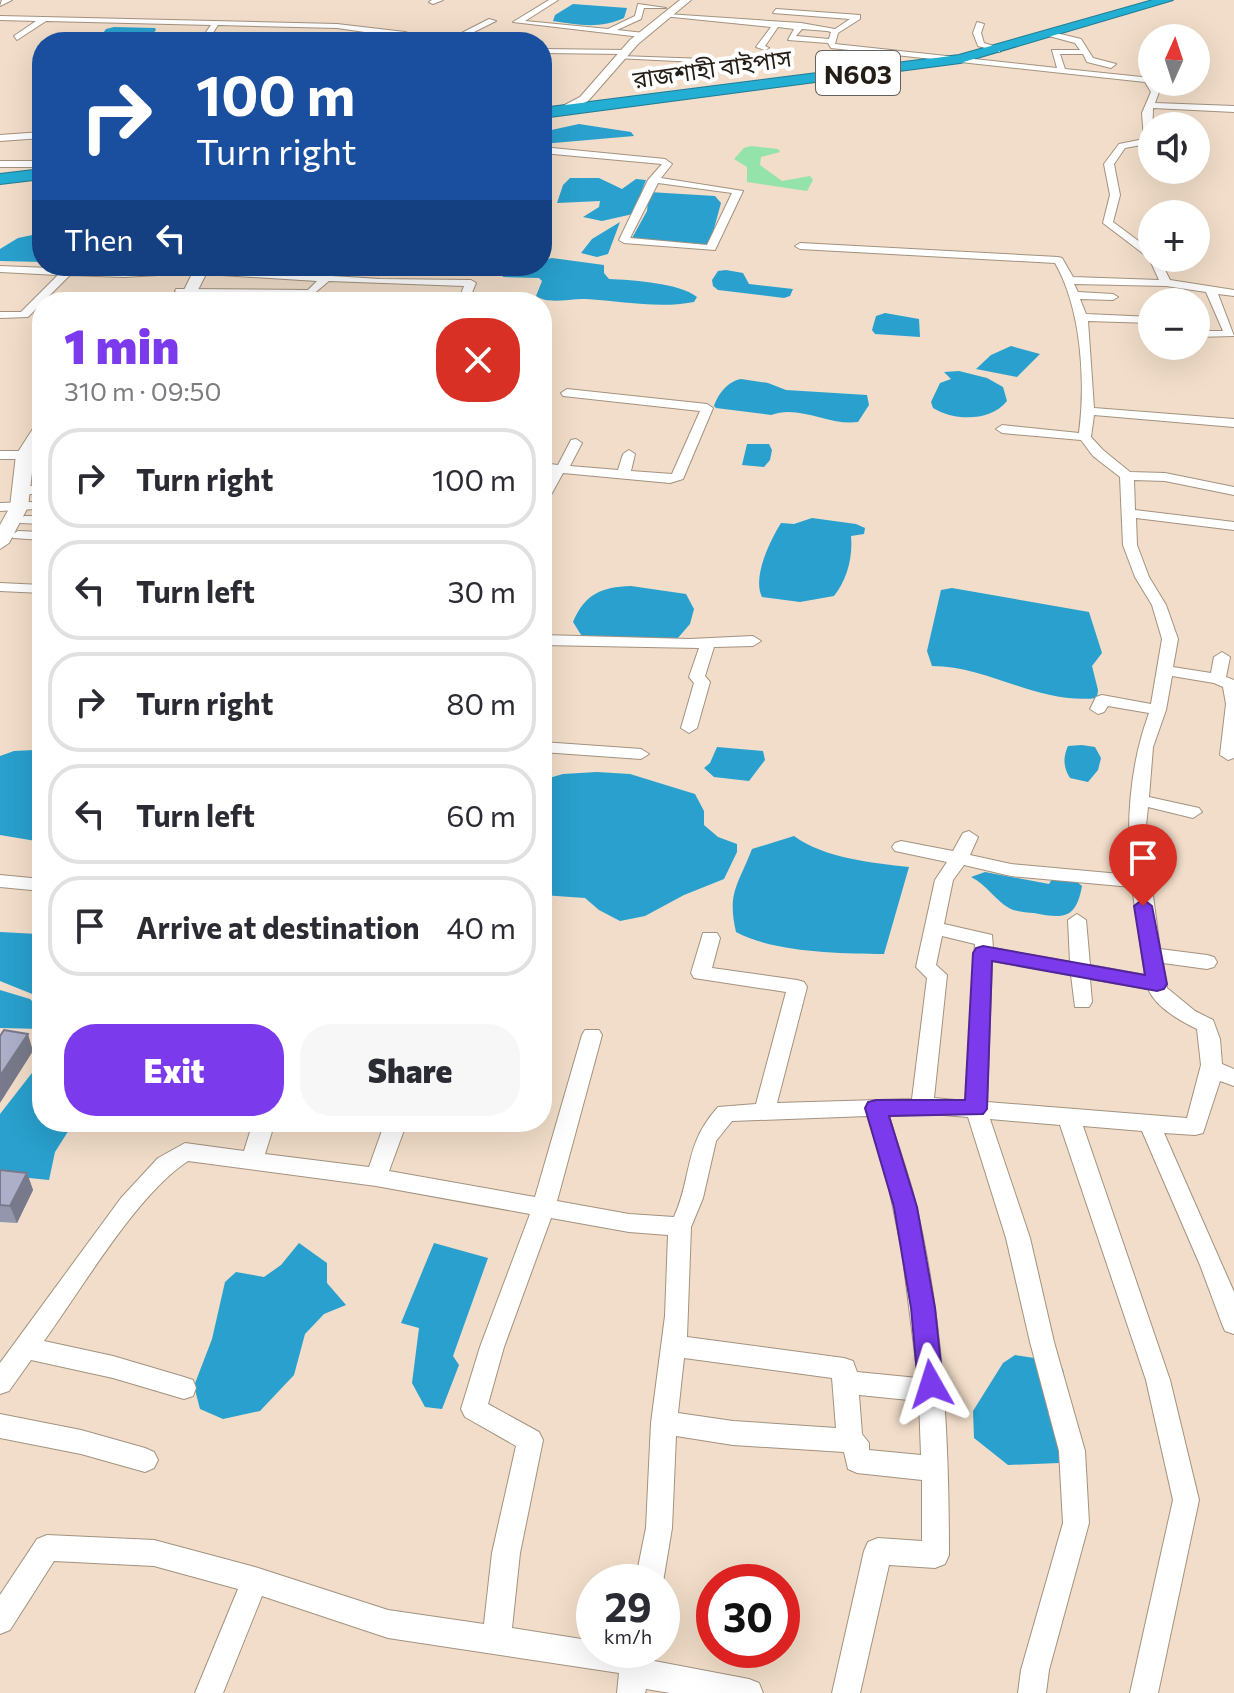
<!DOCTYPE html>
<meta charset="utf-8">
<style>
body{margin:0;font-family:Commissioner,"Noto Sans Bengali",sans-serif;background:#f7f7f7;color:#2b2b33;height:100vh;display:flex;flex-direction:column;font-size:30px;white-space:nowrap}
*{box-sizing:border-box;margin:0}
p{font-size:26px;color:#7c7c81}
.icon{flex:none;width:44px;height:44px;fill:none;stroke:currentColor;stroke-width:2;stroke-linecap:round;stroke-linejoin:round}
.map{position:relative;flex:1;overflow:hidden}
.sheet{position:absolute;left:32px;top:292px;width:520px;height:840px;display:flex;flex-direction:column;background:#fff;border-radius:32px;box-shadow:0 8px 32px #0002}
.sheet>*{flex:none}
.guide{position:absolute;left:32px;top:32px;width:520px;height:244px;border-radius:32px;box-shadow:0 8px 32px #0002;background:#1a4fa0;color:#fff;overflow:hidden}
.needle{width:52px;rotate:3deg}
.fabs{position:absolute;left:1138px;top:24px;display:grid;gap:16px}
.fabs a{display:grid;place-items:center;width:72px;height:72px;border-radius:50%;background:#fff;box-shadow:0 8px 32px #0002;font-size:40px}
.speed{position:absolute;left:576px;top:1564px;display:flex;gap:16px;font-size:40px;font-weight:700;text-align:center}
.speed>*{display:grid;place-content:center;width:104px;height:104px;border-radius:50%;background:#fff;box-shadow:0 8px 32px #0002;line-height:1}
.speed small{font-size:20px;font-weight:400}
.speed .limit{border:12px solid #d22;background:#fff;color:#111}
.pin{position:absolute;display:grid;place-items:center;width:68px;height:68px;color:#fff;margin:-82px -34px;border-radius:50% 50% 50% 0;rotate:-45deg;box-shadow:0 0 8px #0007}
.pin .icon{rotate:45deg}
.me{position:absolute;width:88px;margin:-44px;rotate:354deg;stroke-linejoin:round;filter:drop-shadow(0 0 6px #0008)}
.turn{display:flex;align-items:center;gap:28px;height:168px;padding:0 32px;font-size:36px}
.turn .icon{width:104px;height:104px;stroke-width:2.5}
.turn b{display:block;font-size:56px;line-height:68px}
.then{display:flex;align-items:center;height:76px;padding:0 32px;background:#0003;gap:16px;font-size:30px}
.round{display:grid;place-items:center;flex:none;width:84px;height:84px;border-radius:32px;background:#f7f7f7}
.overview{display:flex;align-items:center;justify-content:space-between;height:136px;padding:0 32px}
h1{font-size:48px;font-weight:800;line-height:60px;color:#7c3aed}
.button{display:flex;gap:16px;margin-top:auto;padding:16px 32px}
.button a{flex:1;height:92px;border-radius:32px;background:#7c3aed;color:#fff;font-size:32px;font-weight:800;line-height:92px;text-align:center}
.button a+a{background:#f7f7f7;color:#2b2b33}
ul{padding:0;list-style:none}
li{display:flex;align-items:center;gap:24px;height:100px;margin:0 16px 12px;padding:0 16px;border:4px solid #e1e1e2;border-radius:32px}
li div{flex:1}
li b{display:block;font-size:30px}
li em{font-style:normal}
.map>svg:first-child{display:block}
.green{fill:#94e3ab}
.water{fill:#29a0cd}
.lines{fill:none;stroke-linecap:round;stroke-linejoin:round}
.street-casing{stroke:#a3927f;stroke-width:2}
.secondary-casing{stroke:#a3927f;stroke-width:2}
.highway-casing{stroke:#237b91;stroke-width:2}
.street{fill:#fff;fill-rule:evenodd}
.secondary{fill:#fff;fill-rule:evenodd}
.highway{fill:#23aed3;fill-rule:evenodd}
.wall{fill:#9496ab}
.shaded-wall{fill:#787a8b}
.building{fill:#acafc7;stroke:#787a8b;stroke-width:2}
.route{fill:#7c3aed;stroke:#51269a;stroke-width:2}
.labels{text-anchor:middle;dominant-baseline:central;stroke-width:8;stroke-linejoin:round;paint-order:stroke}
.far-street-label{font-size:24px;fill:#241d16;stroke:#fff}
.shield{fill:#fff;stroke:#66615c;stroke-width:2}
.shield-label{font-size:26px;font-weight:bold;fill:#241d16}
</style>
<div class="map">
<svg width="1234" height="1693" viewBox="0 0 1234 1693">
<rect width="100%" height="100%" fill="#f1ddc9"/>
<path class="green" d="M751,146l27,3 2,3 -19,5 -1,8 22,16 28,-5 3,4 -6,11 -60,-9v-15l-13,-8 10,-11z"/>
<path class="water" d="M573,4l54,4 -3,10c-23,11 -47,7 -71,3l2,-6z
M114,27l41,1 1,2c-12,16 -40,15 -58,10l8,-11z
M579,124l52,8 3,4 -92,8v-12z
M570,178h29l23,11 14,-10 10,1 -13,34 -31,7 -19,-4 16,-10 1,-6 -43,2 6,-18z
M649,192l66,4 6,7 -9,33 -7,11 -74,-7 16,-29z
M620,222l-12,32 -11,3 -16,-4 11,-14z
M42,233v29l-42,-1v-12l18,-11z
M552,258l52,7v8l5,6c23,1 71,4 88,18l-3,5c-37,7 -71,-1 -108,-3 -16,-1 -37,6 -50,-3l6,-15 -3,-3 -36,-1 -1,-3 6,-8h34v-6z
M726,270l17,3 6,11 44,5 -3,7 -6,2 -66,-8 -5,-4 -1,-6 6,-9z
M885,313l34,6 1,18 -45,-3 -3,-4 4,-14z
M1011,346l29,8 -23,23 -41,-8 15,-14z
M959,371l28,7 16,9 4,14c-17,21 -53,20 -74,7l-2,-6 9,-19 11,-4 -7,-7z
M741,379l27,4 18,7 81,5 2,10 -11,17c-29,4 -59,-18 -87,-7l-55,-7 -2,-2c4,-12 14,-25 27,-27z
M747,444h22l3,6 -2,10 -6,7 -22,-2z
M812,518l44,6 9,4 -1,6 -13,2c2,21 -4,44 -17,60l-34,6 -38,-5c-10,-20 8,-56 19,-74l13,1z
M631,586l55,8 8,15 -4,15 -13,15 -94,-1 -10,-16c12,-28 28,-35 58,-36z
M952,588l137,24 13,41 -10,13 6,24 -1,8c-57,7 -109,-32 -165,-32l-5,-15 14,-61z
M1082,745l13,2 6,11 -3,12 -10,12 -18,-4c-7,-11 -7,-21 -2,-32z
M717,747l46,4 2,9 -16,21 -35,-4 -10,-9 6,-5z
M34,750l8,1v91l-42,-7v-79l14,-5z
M597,772l33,2 65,20 9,17v14l14,12 19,7v8l-13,27 -40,16 -39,21 -25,5 -21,-11 -14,-12 -43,-3v-115l21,-6z
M794,836c30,22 78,27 115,31l-25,87c-45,-1 -108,-1 -148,-22 -9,-39 2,-47 16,-83z
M985,872l64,12 6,-10 17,4 10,8c-6,33 -18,33 -48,27 -8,-1 -18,-1 -25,-5 -13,-7 -22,-23 -38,-31z
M0,932l38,2 -2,17 6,3v44l-42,-17z
M0,990l30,9 12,12v18l-42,-1z
M42,1060v62h32l-19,30 -6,28 -49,-5v-61z
M299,1243l28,20v20l19,22 -22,9 -19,20 -11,41 -34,36 -37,8 -23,-10 -6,-23 18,-47 13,-57 11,-10 28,5 17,-12z
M434,1243l54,15 -35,98 6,9 -17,44 -17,-2 -13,-24 7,-55 -18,-5z
M1015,1355l33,5 15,9c5,30 12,66 -4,94l-51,2 -34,-27 -1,-27 30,-48z"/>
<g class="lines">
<g class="street-casing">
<path id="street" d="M2,0h10l-12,6z
M432,0h11l-10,4 -4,-2z
M549,0h9l-33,21 83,8 27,-13 3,-12 28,4h-22l-3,11 -24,11 27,3 -3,4 -128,-15z
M776,9l84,6v4l-22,14 -3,11 222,24 -5,-18h28l-5,-7 -26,-7 3,-4 29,7 12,19 23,6 -5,4 -24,-6 -4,-8h-23l5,15 86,9 8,14 -4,11 79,3v6l-81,-4 -1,35 -27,5 -11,16 6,31 -7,27 39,29v7h7l11,22 64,10v6l-16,-2 16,42 -38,1v-6h27l-17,-39 -40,-6 -92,-2 4,8 35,2 5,3 -5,3 -33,-1 6,15 66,3v6l-64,-2 6,87 140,11v8l-140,-12 -3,22 12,13 27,22 35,1 69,14v8l-69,-14 -31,-1 1,30 99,12v8l-98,-12 1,27 12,32 17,28 12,34 -5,28 38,6 3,-16 8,-5 8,5 -4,20 8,3v78l-6,2 -8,-5 6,-51 -3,-17 -9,-4 -42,-7 -6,34 -13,37 -4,50 50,11 3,4 -9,6 -45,-11 -3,28 15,114 47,6 7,2 3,5 -3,5 -7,2 -44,-6 4,25 28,23 18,9 7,19 2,25 12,5v17l-14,-5 -17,52 -8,2 -31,-2 70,159v42l-9,-3 -3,-7 -22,-59 -58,-134 -59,-5 87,254 29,120 -41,193h-28l43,-193 -27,-120 -86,-255 -70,-6 40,119 24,104 31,109 4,72 -40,147 -3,23h-28l3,-23 42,-147 -4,-72 -29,-109 -24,-104 -38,-121 -37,-3 -42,2c8,27 18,54 25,81 29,118 35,238 35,358l-4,9 -10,4 -46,-3 -29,128h-28l32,-142 4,-9 10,-4 44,3v-61l-65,-7 -9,-4 -4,-17 -111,-7 -57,-9 -4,92 -9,54h-28l11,-54 5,-105 14,-107 3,-81 -39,-3 -78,-14 -47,129 -16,57 51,28 4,8 -23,113 -8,75 82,13v9h49l6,10 100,19 10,4 4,10h-93l-24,-4 -1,4h-28l2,-20 -231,-35 -126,-42 -39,97h-28l43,-104 -84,-23 -100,-5 -44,69 -10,4v-39l37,-56 10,-4 107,5 101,27 133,43 96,14 8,-71 24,-107 -51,-29 -4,-8 19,-62 50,-133 -154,-28 -188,-25c-51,33 -107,129 -144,180l69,15 71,21 9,3 3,8 -3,8 -9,3 -71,-21 -82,-18 -22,31 -9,3v-31l121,-165 37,-40 27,-15 59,8 9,-29h22l-10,32 104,13 16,-45h22l-18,49 146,26 47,-162 3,-5h14l3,5 -45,166 72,13 45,3c19,-42 9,-71 44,-110l38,-3 30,-112 -92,-14 -3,-5 12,-40h14l3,5 -8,30 85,12 7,2 3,5 -30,116 135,-4 15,-121 -11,-11 19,-87 12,-18 -52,-11 -3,-4 3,-4 6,-2 52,10 10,-18 6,-2 9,6 -8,18 41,9 120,11c-5,-55 -1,-110 18,-162l-41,-7 -4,6 -6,2 -8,-5 6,-12 6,-2 49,9 11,-65 -10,-34 -17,-28 -12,-32 -3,-68 -27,-21 -12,-16 -79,-7 -6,-4 6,-4 77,8c7,-53 2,-125 -24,-170l-255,-14 -5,-3 5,-3 258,14 4,1 11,19 86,3 -10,-22 -46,-35 7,-28 -6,-31 15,-20 25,-5 -2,-26 9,-21 -6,-10 -314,-34 -3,-5 -40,-3 6,-11 -16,-2 -13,19 4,2 -4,2 -9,-3 15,-20 -108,-11 4,-2 134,9 34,6 15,-10 -77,-6zM802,29l25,2 4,1 -2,7 -33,-3zM964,865l47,11 121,11 13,88 -55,-10 -4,-45 -9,-6 -9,6 2,42 -77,-14 -1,-13 -48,-11 9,-44zM942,936l33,8 -9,157 -32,-3 13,-123 -11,-10zM992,961l79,14 4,32h14l3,-5 -2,-23 58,10c8,18 32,32 49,40l4,36 -14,53 -200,-16zM868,1116l20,67 14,68 16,127 -61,-6 -4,-11 -9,-3 -157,-21 4,-110 12,-29 13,-57 16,-20zM684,1358l148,20 4,50 -103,-7 -55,-8zM859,1395l60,6 2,54 -52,-5v-7l-7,-9z
M0,16l337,8 68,8 29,10 -97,-14 -119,-3 -11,17h-8l12,-17 -165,-4 -29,19 -3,-4 22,-15 -36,-1z
M489,19l7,2 -42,21h-10z
M977,22l7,2 -3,9 3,10 16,5v4l-22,-6 -5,-13z
M495,33l7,2 -10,7h-9z
M542,49l83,1 4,2 -4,2 -83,-1z
M739,55l7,2 -9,7 -121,-6 4,-2 115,4z
M42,132v6l-42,3v-6z
M542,147l123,12 7,5 -11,14 82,13 -28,59 -91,-7 -5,-3 29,-60 14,-16 -120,-11zM658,183l74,10 -25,52 -77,-7z
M0,161h42v6h-42z
M0,266l124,5 64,-4 192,12 91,1 5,3 -8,19h-10l6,-16 -135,-5 -18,15 -131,-2 -5,-3 1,-2 132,1 9,-9 -126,-8 -67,4 -54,-2 -42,42 -28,1v-6h21l37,-37 -58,-3z
M567,389l140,15 6,4 -30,71 -13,4 -107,-10 -16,29 -5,1v-16l9,-15 -9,-1v-8l16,2 13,-25 5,-1 6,4 -12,23 48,4 5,-16 6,-4 6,4 -4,17 41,3 28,-63 -137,-15 -2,-3z
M0,451h25l6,4 -6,4h-25z
M42,485v8l-21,2 -7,-4 7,-4z
M31,502l5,1v6l-36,2v-8z
M25,516h17v8l-22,-1v-6z
M18,531l24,1v8l-29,-2 -2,-3z
M0,583l42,2v8l-42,-2z
M542,635l148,4 63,-3 8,5 -8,5 -39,1 -9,29 5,6 -13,46 -8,5 -8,-5 13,-45 -5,-6 10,-29 -157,-3z
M542,742l99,7 8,5 -8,5 -99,-7z
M0,875l42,4v12l-42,-4z
M0,1414l81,16 64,18 9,4 4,8 -4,8 -9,4 -64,-18 -81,-16z"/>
</g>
<g class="secondary-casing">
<path id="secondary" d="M680,0h11l-53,44 -50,57 -23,12h-8v-4l23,-12 50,-57z
M196,266h14l-18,36h-14z
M42,423v19l-8,13 -6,52 -19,36 -9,6v-24l10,-18 6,-52 20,-31z"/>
</g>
<g class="highway-casing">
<path id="highway" d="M1153,0h20l-213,63 -418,55v-10l417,-53z
M42,169v10l-42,5v-10z"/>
</g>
<use href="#street" class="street"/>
<use href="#secondary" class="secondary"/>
<use href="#highway" class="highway"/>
</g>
<path class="wall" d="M0,1170l27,3 6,17 -16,33 -17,-1z"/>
<path class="shaded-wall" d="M28,1034l5,17 -33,52v-27z
M27,1173l6,17 -16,33 -7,-17z"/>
<path class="building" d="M4,1030l24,4 -28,42v-40z
M0,1170l27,3 -17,33 -10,-1z"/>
<path class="route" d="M1143,899l9,7 15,78 -3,5 -7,2 -165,-30 -5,148 -4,5 -94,2 28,91 18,101 8,76 -3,8 -9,3 -9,-3 -4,-8 -7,-76 -17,-101 -29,-99 3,-6 8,-2h89l8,-147 3,-5 7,-2 162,29 -11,-69z"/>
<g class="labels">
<g class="far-street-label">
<text transform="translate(712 68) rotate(-8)">রাজশাহী বাইপাস</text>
</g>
<rect class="shield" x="816" y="51" width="84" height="44" rx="6"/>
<g class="shield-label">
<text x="858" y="73">N603</text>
</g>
</g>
</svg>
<div class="fabs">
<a><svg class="needle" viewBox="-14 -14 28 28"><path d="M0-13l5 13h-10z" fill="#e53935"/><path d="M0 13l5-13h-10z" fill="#7c7c81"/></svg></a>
<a><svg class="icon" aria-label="sound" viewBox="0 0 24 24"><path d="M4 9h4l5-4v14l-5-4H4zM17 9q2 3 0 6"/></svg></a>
<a>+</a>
<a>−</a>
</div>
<div class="speed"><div>29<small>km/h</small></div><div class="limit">30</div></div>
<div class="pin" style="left:1143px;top:906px;background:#d93025"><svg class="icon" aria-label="arrive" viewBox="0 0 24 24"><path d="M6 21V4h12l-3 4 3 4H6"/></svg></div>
<svg class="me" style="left:931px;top:1384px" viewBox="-20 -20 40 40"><path d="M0-17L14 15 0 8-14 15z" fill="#7c3aed" stroke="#fff" stroke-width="4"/></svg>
<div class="guide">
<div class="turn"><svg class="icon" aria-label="right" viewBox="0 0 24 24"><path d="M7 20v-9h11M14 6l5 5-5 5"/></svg><div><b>100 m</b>Turn right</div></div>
<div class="then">Then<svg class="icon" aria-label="left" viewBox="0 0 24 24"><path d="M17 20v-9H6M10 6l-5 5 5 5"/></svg></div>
</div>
<section class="sheet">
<div class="overview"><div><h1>1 min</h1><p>310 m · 09:50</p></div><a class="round" style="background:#d93025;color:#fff"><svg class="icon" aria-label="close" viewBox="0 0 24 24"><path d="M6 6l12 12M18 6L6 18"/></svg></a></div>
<ul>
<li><svg class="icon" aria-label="right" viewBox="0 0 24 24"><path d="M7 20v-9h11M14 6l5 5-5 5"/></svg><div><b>Turn right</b></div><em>100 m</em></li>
<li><svg class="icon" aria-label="left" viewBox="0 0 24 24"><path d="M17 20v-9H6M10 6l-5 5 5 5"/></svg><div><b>Turn left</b></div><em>30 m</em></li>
<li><svg class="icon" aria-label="right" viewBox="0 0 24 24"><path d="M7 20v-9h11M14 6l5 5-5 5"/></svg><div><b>Turn right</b></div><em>80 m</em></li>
<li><svg class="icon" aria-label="left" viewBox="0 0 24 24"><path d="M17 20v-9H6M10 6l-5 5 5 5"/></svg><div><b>Turn left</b></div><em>60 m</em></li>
<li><svg class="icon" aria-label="arrive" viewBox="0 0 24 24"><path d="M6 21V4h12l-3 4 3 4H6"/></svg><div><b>Arrive at destination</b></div><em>40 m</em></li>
</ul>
<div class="button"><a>Exit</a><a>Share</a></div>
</section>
</div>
